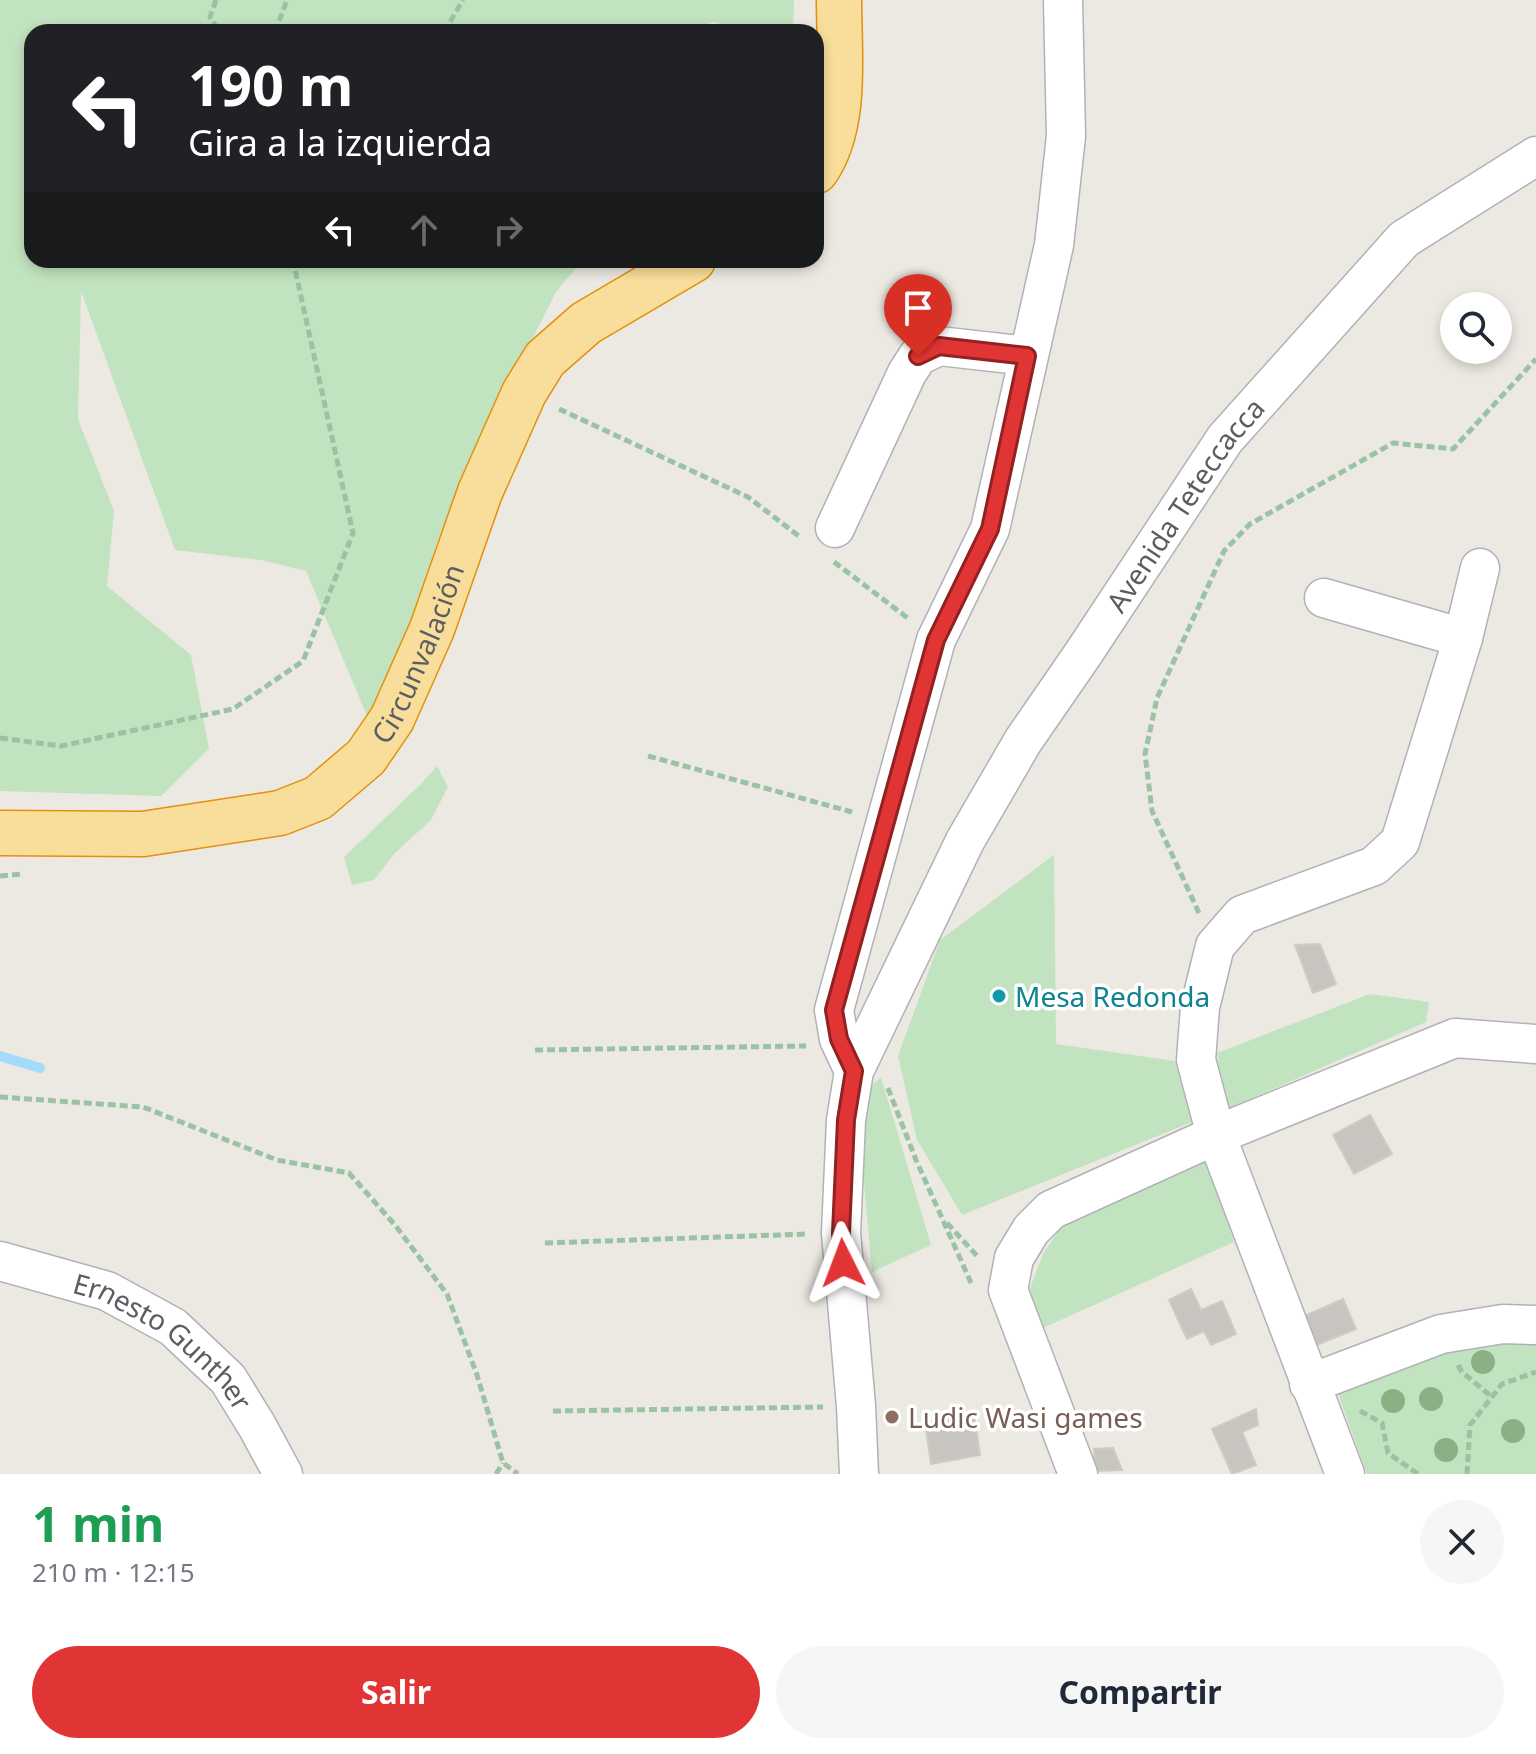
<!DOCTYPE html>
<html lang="es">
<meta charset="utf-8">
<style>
body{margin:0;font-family:"Noto Sans",sans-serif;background:#f6f6f7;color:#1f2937;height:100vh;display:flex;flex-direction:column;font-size:30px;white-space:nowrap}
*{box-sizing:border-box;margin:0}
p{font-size:26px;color:#747a83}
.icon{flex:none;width:44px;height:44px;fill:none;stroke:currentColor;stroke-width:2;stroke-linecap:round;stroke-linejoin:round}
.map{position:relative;height:1474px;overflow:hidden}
.side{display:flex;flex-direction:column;background:#fff;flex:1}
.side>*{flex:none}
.top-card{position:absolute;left:24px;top:24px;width:800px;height:244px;border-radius:24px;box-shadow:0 4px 12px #0003;background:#202124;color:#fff;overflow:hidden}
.tools{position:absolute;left:1440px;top:292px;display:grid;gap:16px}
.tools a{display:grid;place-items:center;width:72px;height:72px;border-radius:50%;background:#fff;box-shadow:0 4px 12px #0003;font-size:40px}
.pin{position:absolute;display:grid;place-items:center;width:68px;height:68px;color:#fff;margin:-82px -34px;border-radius:50% 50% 50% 0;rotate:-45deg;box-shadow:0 0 8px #0007}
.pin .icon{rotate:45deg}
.me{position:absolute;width:88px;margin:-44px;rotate:357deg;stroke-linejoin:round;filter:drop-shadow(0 0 6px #0008)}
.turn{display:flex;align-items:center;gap:28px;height:168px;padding:0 32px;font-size:36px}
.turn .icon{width:104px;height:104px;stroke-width:2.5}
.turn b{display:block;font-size:56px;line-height:68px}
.lanes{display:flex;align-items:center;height:76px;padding:0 32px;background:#0003;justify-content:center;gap:40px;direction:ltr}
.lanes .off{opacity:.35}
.round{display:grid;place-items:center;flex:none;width:84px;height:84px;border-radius:42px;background:#f6f6f7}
.summary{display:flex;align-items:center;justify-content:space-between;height:136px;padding:0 32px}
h1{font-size:48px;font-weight:700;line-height:60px;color:#1e9e55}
.button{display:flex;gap:16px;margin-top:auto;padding:16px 32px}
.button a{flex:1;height:92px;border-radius:48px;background:#e03534;color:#fff;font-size:32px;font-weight:700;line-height:92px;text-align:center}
.button a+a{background:#f6f6f7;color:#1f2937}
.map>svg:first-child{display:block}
.green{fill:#c2e3bf}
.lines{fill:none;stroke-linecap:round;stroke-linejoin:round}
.stream{stroke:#a3dbfb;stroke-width:10}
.building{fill:#c8c4bf;stroke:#d1cac0;stroke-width:2}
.minor-casing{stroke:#afb3b7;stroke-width:41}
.trunk-casing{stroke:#e3900b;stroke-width:47}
.path{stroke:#99c3a2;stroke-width:5;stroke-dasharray:8 4;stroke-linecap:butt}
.minor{stroke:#fff;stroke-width:38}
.trunk{stroke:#f9de9b;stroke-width:44}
.tree{fill:#8bb085}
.route-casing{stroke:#922222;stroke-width:20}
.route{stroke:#e03534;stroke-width:14}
.culture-dot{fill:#0f9aa8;stroke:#fff;stroke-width:3}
.education-dot{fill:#8d6e63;stroke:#fff;stroke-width:3}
.labels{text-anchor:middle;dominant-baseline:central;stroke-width:7;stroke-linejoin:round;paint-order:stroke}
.street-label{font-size:28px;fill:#5a5e62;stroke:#fff}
.culture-label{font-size:28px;fill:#0d838f;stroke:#fff;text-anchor:start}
.education-label{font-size:28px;fill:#785e54;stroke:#fff;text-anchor:start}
</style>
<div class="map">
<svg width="1536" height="1474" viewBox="0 0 1536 1474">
<rect width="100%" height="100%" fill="#ece9e2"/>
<path class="green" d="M0,0h794l-1,32h-46l-33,-10 -38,10h-644v228h551l-27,32 -83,165 -36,85 -40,127 -24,61 -67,-159 -45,-11 -86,-10 -94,-259 -3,128 36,92 -7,75 84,69 18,94 -48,47 -161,-5z
M437,766l11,21 -17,33 -36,33 -21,27 -22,5 -8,-28 77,-73z
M1054,855l2,189 119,17 17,61 -230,93 -45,-75 -19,-84 42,-116z
M1370,994l59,8 -3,20 -201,88 -8,-57z
M881,1077l50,168 -59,27 -13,-144 7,-37z
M1206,1158l28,84 -200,90 -4,-44 13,-34 24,-36z
M1482,1330l54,7v137h-169l-31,-86z"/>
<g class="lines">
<path class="stream" d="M0,1056l40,12"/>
</g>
<path class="building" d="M1320,944l16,40 -23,9 -18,-48z
M1370,1115l22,39 -38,20 -21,-39z
M1191,1289l10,21 21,-9 14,33 -25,11 -7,-14 -17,8 -18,-39z
M1343,1299l13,30 -44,18 -12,-29z
M1256,1409l2,16 -16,7 14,33 -24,9 -20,-45z
M974,1414l6,41 -49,9 -6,-42z
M1113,1448l9,22 -27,1 -1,-22z"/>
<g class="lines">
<g class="minor-casing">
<g id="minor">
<path d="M835,528l72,-155 11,-17 21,-10 88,10"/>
<path d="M1324,598l139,40"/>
<path d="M854,1071l-15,-32 -5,-29 102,-370 54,-111 64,-284 12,-109 -3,-136"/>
<path id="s1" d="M0,1261l107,30 66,36 55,52 29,47 26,48"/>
<path d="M1309,1384l132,-50 62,-10 33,1"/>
<path id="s2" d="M859,1474l-3,-68 -15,-173 5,-113 8,-49 111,-230 58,-100 60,-87 142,-215 179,-200 132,-83"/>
<path d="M1078,1474l-70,-184 6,-32 17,-28 20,-20 165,-75 239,-97 81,6"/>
<path d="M1345,1474l-129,-339 -20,-75 4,-53 15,-61 27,-31 132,-49 26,-24 63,-204 17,-70"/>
</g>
</g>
<g class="trunk-casing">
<g id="trunk">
<path d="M816,171c32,-45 23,-118 23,-171"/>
<path id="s3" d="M0,833l143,1 137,-21 38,-15 48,-41 26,-38 40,-90 48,-137 44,-99 21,-34 41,-36 107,-63"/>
</g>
</g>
<path class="path" d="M216,0l-6,17 9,15
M275,32l12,-32
M444,32l19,-32
M559,409l189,88 52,40
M834,562l75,57
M0,738l61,8 172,-37 70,-48 50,-128 -60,-273
M648,756l204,56
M0,876l23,-2
M1199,913l-47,-102 -7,-57 12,-56 67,-147 26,-27 143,-81 60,6 83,-90
M535,1050l271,-4
M888,1088l28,72 56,125
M0,1097l143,10 134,53 72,13 46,52 52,69 30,81 26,88 15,11
M947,1223l31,34
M545,1243l263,-9
M1458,1365l4,7 30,25
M553,1411l270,-4
M1360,1411l22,12 6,30 30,21
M496,1474l7,-11
M1467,1474l3,-49 32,-41 34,-12"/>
<use href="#minor" class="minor"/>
<use href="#trunk" class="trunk"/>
</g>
<g class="tree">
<circle cx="1483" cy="1362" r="12"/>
<circle cx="1431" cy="1399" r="12"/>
<circle cx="1393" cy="1401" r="12"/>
<circle cx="1513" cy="1431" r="12"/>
<circle cx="1446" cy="1450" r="12"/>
</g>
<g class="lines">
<g class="route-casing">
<path id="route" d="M843,1263l-2,-30 5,-113 8,-49 -15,-32 -5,-29 102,-370 54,-111 37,-173 -88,-10 -21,10"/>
</g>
<use href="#route" class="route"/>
</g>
<circle class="culture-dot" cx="999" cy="996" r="8"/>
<circle class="education-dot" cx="892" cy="1417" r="8"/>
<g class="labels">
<g class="street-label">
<text stroke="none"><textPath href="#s2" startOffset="1062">Avenida Teteccacca</textPath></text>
<text stroke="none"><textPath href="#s3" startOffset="502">Circunvalación</textPath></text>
<text stroke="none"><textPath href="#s1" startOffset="186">Ernesto Gunther</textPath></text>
</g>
<g class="culture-label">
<text x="1015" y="996">Mesa Redonda</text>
</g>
<g class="education-label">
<text x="908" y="1417">Ludic Wasi games</text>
</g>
</g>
</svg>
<div class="tools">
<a><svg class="icon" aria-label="search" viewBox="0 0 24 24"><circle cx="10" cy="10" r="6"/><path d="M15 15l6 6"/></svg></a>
</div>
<div class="pin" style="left:918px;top:356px;background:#d93025"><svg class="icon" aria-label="arrive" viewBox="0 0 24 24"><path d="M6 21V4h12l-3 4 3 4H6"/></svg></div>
<svg class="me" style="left:843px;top:1263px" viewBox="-20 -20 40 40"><path d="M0-17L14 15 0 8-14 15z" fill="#e03534" stroke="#fff" stroke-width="4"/></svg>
<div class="top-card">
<div class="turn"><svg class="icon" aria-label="left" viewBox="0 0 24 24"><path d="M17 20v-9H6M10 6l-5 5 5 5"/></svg><div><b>190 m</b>Gira a la izquierda</div></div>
<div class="lanes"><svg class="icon" aria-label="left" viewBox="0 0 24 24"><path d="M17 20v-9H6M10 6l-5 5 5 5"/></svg><svg class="icon off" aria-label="ahead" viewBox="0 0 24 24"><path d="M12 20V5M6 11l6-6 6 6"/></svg><svg class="icon off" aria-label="right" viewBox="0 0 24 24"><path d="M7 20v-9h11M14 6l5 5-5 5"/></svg></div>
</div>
</div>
<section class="side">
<div class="summary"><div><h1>1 min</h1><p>210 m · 12:15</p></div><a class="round"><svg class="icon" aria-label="close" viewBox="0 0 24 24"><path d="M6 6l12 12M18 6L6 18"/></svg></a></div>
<div class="button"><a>Salir</a><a>Compartir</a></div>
</section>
